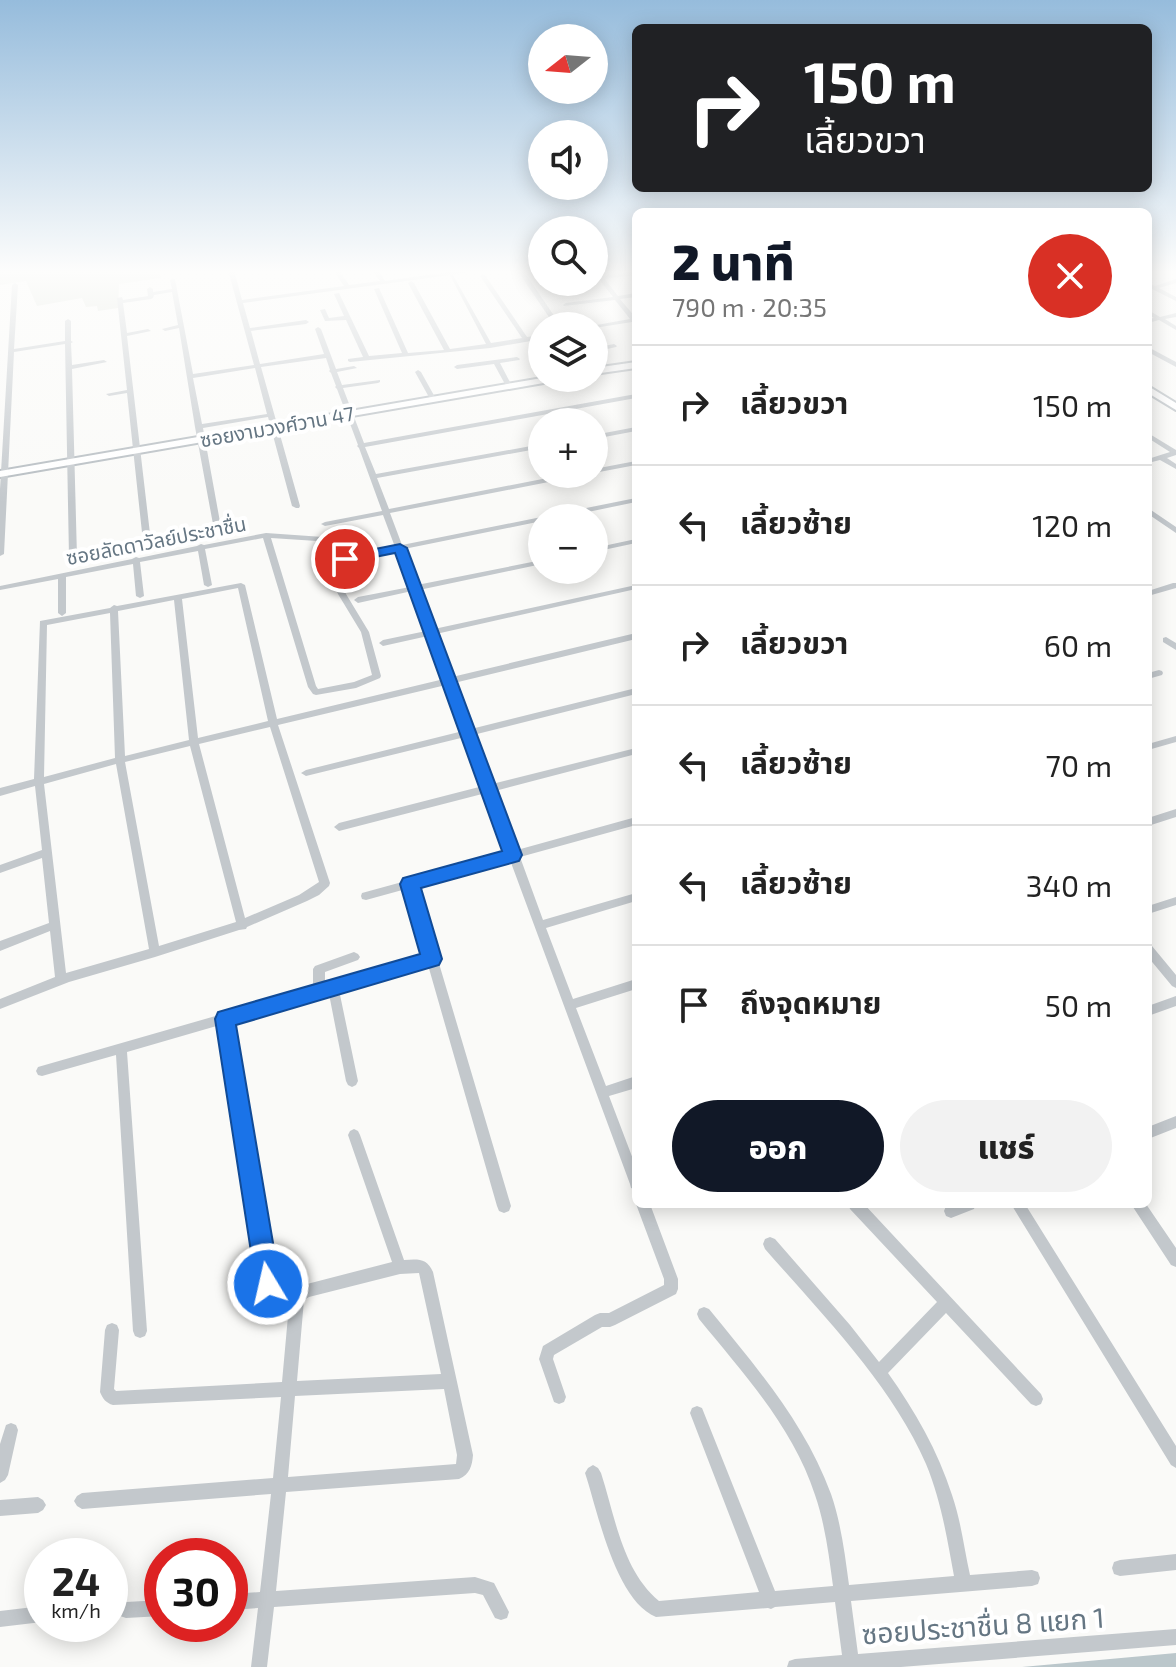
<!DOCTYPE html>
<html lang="th">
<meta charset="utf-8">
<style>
body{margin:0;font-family:"Exo 2","Noto Sans Thai",sans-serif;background:#f2f2f2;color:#222;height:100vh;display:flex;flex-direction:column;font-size:30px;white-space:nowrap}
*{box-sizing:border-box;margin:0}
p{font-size:26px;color:#767676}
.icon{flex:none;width:44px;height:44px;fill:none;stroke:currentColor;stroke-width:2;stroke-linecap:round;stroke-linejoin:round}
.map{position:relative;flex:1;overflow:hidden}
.details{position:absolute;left:632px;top:208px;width:520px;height:1000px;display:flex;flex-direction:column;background:#fff;border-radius:12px;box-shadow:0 4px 20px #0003}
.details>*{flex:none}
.top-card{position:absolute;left:632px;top:24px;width:520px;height:168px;border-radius:12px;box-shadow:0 4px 20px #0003;background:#202124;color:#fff;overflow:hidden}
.needle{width:52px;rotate:253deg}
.fabs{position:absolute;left:528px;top:24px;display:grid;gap:16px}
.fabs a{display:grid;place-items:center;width:80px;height:80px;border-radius:50%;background:#fff;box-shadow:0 4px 20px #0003;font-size:40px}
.speed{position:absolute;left:24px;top:1538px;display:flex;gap:16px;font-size:40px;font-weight:700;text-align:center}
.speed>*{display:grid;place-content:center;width:104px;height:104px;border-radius:50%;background:#fff;box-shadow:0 4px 20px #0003;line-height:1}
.speed small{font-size:20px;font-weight:400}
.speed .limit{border:12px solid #d22;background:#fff;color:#111}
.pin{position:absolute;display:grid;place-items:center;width:68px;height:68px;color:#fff;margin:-34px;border:4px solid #fff;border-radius:50%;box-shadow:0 2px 8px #0007}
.me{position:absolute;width:88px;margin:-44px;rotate:351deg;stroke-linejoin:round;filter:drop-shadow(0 0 6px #0008)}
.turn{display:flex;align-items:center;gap:28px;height:168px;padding:0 40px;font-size:36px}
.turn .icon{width:104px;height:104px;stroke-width:2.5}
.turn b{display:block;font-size:56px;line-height:68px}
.round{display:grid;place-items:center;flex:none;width:84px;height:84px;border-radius:42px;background:#f2f2f2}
.head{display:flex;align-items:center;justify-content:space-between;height:136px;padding:0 40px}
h1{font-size:48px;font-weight:800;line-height:60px;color:#111827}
.primary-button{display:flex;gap:16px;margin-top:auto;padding:16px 40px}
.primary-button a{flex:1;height:92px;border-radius:48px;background:#111827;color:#fff;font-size:32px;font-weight:800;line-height:92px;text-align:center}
.primary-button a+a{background:#f2f2f2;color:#222}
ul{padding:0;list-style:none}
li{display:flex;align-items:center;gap:24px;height:120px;padding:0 40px;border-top:2px solid #e0e0e0}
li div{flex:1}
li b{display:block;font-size:30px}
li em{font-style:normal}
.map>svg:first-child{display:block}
.green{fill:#dadfd7}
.water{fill:#bbc7cb}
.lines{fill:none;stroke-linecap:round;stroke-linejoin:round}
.secondary-casing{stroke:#b3babf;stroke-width:4}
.street{fill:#c3c8cc;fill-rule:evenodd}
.secondary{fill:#fff;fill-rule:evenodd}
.route{fill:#1a73e8;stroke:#114b97;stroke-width:2}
.labels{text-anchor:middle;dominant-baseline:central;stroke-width:8;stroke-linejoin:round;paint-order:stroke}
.far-street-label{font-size:20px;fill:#657683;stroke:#fff}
.near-street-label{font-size:28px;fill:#657683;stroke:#fff}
</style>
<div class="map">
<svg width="1176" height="1667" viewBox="0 0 1176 1667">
<rect width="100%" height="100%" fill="#fafaf8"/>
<path class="green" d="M0,270h158l3,8 -42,6 -1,24 -20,3 -1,-5 -11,1 -4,-9 -45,8 -11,-25 -26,4z"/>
<path class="water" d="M1176,1653v14h-154z"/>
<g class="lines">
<g class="secondary-casing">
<path id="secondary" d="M636,362v6l-42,6v-6z
M542,378h17l-4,3 -555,96v-6z
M1148,386l28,17v7l-28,-17z"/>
</g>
<path class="street" d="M228,270h6l8,30 102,-14 -11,-16h6l10,15 31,-4 -8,-11h6l7,11 77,-11h15l-24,5 38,68 31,-5 -42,-62 3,-2 2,1 42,62 15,-2v4l-52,9 -140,14 -2,-1v-2l15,-2 -17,-37 -21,1 -5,-11 5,-1 4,9 15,-2 -10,-22 5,-1 30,63 33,-3 -28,-64 5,-1 29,65 36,-3 -36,-67 3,-2 3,2 36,66 36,-5 -36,-69 -207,28 7,25 56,-8 3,2 -3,2 -55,7 9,33 64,-10 -9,-25 3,-2 3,2 15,40 18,-3 3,2 -20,4 5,13 38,-5v2l-2,1 -35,5 21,55 272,-49v4l-271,49 11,27 166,-30v4l-165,30 12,31 179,-35h15l-4,2 -189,37 12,32 234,-47v4l-77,16h-17v3l-138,28 13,36 125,-25v4l-123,26 15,39 202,-44v4l-200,45 16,43 184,-44v6l-182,44 17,46 165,-41v6l-163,41 19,49 144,-36v6l-141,37 22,59 119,-33v8l-116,32 23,63 93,-27v8l-90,27 27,71 63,-20v10l-60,19 30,78 30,-10v12l-27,8 27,71v23l-5,-2 -1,-4 -120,-324 -94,26 95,320 -2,5 -5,2 -5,-2 -2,-5 -69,-241 -89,25 19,91 -2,4 -4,2 -4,-2 -2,-4 -17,-87 -98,28 44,262 -2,5 -5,2 -5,-2 -2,-5 -41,-259 -93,27 20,279 -2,5 -5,2 -5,-2 -2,-5 -17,-276 -74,21 -4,-1 -2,-4 2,-4 275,-79v-19l2,-3 39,-14 4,2 2,3 -2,3 -33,12v13l101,-29 -20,-67 -40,11 -4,-1 -1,-3 1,-3 146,-40 -22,-60 -147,38 -5,-4 5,-4 144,-37 -18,-49 -159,39 -5,-3 5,-3 157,-39 -17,-46 -168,40 52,158 -1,3 -10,9 -12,6 -60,26 -1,2 -7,1 -84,27 -86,25 -69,27v-10l55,-22 -5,-46 -50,20v-10l49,-18 -7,-65 -42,15v-8l42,-15 -7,-64 -35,10v-8l34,-9 6,-158 70,-13 4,-3 3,1 124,-23 4,2 32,134 167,-40 -16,-43 -45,10 -4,-3 4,-3 43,-9 -14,-40 -54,12 -4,-3 4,-3 52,-10 -13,-36 -52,10 -4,-2 4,-2 50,-10 -12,-32 -58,11 -4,-2 4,-2 57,-11 -23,-63 -2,-2 1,-1 -21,-56 -2,-2 1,-1 -5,-13 -2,-2 1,-1 -4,-12 -65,9 39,139 -1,2h-3l-4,-2 -24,-89 -65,11 19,105 -4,2h-3l-20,-108 -16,-99 -14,3 -3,-2 16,-4 -6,-33 -18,3 -1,3 -2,1 -28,4 4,30 21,-4 3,2 -24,5 25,215 -4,2 -4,-2 -17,-158 -18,3 -3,-2 21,-4 -10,-92 5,-1 1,3 25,-4 -1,-7 3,-2 3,2v3l19,-3 -2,-9 5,-1 18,95 61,-9zM255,368l12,46 -65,10 -9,-46zM238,588l30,133 -70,17 -16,-139zM174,600l15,140 -64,16 -7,-145zM110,613l5,145 -71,19 3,-152zM270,727l49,155 -20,13 -54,23 -46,-174zM190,746l46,176 -77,24 -34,-184zM116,764l33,185 -83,24 -22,-189z
M517,270h6l38,56h-6z
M594,270h4l4,6 34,-5v4l-31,4 13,17 18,-3v4l-16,2 16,19v7l-4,-3 -38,6v-2h-3l39,-7 -15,-19 -51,6 -1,-1 3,-2 47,-6 -14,-18h-3l1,-2z
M1176,279v4l-17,5 17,9v4l-28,-14v-4l7,3z
M549,282h16l-14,3z
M15,283l3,2 -4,64 51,-8v-20l3,-2 3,2v20l2,1 -2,1 1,22 32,-5 3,2 -35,7 5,188 -4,2 -4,-2 -4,-213 -51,8 -10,202 -4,2v-67l12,-204z
M1148,310l12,7 16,-4v4l-11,2 11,7v4l-17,-10 -11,3v-4l6,-1 -6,-4z
M614,344l3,2 -1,1 -22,5v-4z
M1148,347l28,15v5l-28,-15z
M517,357l3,2 -1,1 -19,3 12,23 -3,2 -3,-2 -12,-22 -37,5 -3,-2 3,-2z
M418,370l3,2 15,27 -1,1 -5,-1 -15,-27z
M636,427v4l-42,8v-4z
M1148,433l28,17v5l-9,3 9,6v5l-16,-9 -12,3v-4l22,-7 -22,-14z
M636,461v4l-42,8v-4z
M1148,508l28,19v6l-28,-19z
M266,533l57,4 23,57 23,38 12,44 -1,2 -24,10 -40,7 -3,-1 -5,-7 -45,-149 -58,11 7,36 -4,2 -4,-2 -6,-34 -58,11 4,34 -4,2 -4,-2 -3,-32 -67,13v36l-4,3 -4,-3v-34l-58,11v-4l132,-27 4,-2 3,1 58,-12 4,-2 3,1zM271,538l46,3 21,53 23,38 11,43 -18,7 -36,7 -2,-3z
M636,539v4l-42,9v-4z
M1173,583h3v5l-28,8v-5z
M1166,637l10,6v7l-13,-8v-4z
M1159,670l3,1 1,2 -1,2 -14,4v-6z
M1176,736v6l-28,8v-6z
M1176,809v8l-28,9v-8z
M1176,897v8l-28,9v-8z
M1148,944l4,2 24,29v13l-4,-2 -24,-29z
M1176,996v10l-28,10v-10z
M1176,1116v12l-28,11v-12z
M354,1129l4,2 2,4 44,125c14,-1 23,-2 29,12l40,183c-1,11 -3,19 -14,24l-173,13 -10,99 199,-14 19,6 15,29 -2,6 -6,2 -6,-2 -12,-23 -8,-2 -201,14 -7,60h-16l7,-59 -28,2v-16l30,-2 11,-98 -189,15 -5,-3 -3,-5 3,-5 5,-3 191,-15 8,-81 -168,8c-7,-2 -10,-6 -13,-13l5,-62 2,-5 5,-2 5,2 2,5 -5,59 2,2 166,-9 7,-77 4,-14 14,-7 85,-22 -44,-127 2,-4zM419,1273l22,101 -144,7 7,-81 5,-3 91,-23zM444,1389l13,66 -1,9 -168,13 7,-81z
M636,1204h14l28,75v10l-2,5 -61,31 -5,2h-8l-48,28 -1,4 13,38 -2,5 -5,2 -5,-2 -15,-43 4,-13 52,-31 5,-2h9l55,-28v-6z
M848,1204h16l177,190 2,5 -2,5 -5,2 -5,-2 -85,-91 -58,60c27,38 50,78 64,122 9,26 12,53 18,80l62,-5 6,2 2,6 -2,6 -6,2 -181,15 7,53 318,-25v16l-275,22h-114l2,-6 6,-2 47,-4 -7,-53 -60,5 -4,2 -3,-1 -112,9c-41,-17 -58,-105 -71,-144l3,-5 5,-3 5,3 3,5c14,43 21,97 58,128l100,-9 -69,-179 2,-5 5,-2 5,2 73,183 58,-5c-4,-30 -8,-62 -18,-91 -22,-68 -72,-122 -116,-176l-2,-5 2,-5 5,-2 5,2c47,58 96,114 122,185 10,29 14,61 18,91l105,-9c-7,-38 -13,-76 -28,-112 -34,-79 -105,-151 -161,-215l-2,-5 2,-5 5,-2 5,2 75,86 29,37 58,-60 -87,-93z
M952,1204h24l-2,5 -23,9 -5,-2 -2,-5 2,-5z
M1011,1204h14l151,242v22l-5,-3z
M1131,1204h15l30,44v19l-5,-2z
M11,1423l5,2 2,5 -10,45 -3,5 -5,3v-39l6,-19z
M38,1497l5,3 3,5 -3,5 -5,3 -38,3v-16z
M1176,1554v16l-56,6 -6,-2 -2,-6 2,-6 6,-2z
M162,1600v16l-36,2 -6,-2 -2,-6 2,-6 6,-2z
M42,1606v16l-42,5v-16z"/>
<use href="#secondary" class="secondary"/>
</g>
<linearGradient id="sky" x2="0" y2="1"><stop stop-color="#96bcdc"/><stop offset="0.54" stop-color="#fdfdfc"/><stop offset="1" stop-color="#fdfdfc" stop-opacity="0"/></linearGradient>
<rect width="1176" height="503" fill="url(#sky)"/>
<path class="route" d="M400,544l7,4 115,307 -3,6 -98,27 21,71 -3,6 -203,60 44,259 -3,9 -9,4 -9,-4 -3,-9 -41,-265 3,-7 202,-58 -20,-70 3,-6 99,-27 -107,-298 -50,10 -7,-4 7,-4z"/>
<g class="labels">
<g class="far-street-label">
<text transform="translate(277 426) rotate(-10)">ซอยงามวงศ์วาน 47</text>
<text transform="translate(156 540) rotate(-11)">ซอยลัดดาวัลย์ประชาชื่น</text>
</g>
<g class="near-street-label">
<text transform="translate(983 1625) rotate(-4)">ซอยประชาชื่น 8 แยก 1</text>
</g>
</g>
</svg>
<div class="fabs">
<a><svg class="needle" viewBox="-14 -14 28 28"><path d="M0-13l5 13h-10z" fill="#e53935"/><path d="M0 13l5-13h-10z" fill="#767676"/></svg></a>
<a><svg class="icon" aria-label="sound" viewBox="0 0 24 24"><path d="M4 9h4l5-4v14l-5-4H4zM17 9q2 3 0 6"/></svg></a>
<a><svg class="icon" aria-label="search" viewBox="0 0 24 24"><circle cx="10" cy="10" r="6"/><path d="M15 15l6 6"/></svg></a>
<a><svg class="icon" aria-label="layers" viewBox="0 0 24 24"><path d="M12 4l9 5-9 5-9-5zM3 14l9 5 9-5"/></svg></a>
<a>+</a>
<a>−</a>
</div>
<div class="speed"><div>24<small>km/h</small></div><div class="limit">30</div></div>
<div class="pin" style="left:345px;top:559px;background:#d93025"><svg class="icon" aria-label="arrive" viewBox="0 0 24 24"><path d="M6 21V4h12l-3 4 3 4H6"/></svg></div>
<svg class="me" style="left:268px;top:1284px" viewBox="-20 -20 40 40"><circle r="17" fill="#1a73e8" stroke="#fff" stroke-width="3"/><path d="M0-11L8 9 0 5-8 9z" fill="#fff"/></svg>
<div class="top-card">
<div class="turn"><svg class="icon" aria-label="right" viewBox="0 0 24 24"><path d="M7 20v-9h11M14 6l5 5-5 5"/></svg><div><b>150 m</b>เลี้ยวขวา</div></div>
</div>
<section class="details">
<div class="head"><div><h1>2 นาที</h1><p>790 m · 20:35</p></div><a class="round" style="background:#d93025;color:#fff"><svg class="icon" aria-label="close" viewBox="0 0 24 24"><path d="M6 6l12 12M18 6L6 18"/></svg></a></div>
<ul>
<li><svg class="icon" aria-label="right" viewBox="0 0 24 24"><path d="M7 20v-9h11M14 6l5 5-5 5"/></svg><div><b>เลี้ยวขวา</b></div><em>150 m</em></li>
<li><svg class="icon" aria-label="left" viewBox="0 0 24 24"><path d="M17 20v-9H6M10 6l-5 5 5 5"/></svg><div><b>เลี้ยวซ้าย</b></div><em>120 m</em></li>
<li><svg class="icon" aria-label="right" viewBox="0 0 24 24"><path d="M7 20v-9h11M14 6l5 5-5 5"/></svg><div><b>เลี้ยวขวา</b></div><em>60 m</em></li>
<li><svg class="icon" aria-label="left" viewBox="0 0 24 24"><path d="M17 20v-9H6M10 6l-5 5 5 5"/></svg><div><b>เลี้ยวซ้าย</b></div><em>70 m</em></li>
<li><svg class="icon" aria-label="left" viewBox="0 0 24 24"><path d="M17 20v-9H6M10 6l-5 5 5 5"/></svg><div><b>เลี้ยวซ้าย</b></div><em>340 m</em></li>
<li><svg class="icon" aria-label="arrive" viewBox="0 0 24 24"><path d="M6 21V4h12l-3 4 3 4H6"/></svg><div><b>ถึงจุดหมาย</b></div><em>50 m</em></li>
</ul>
<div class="primary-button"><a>ออก</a><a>แชร์</a></div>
</section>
</div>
